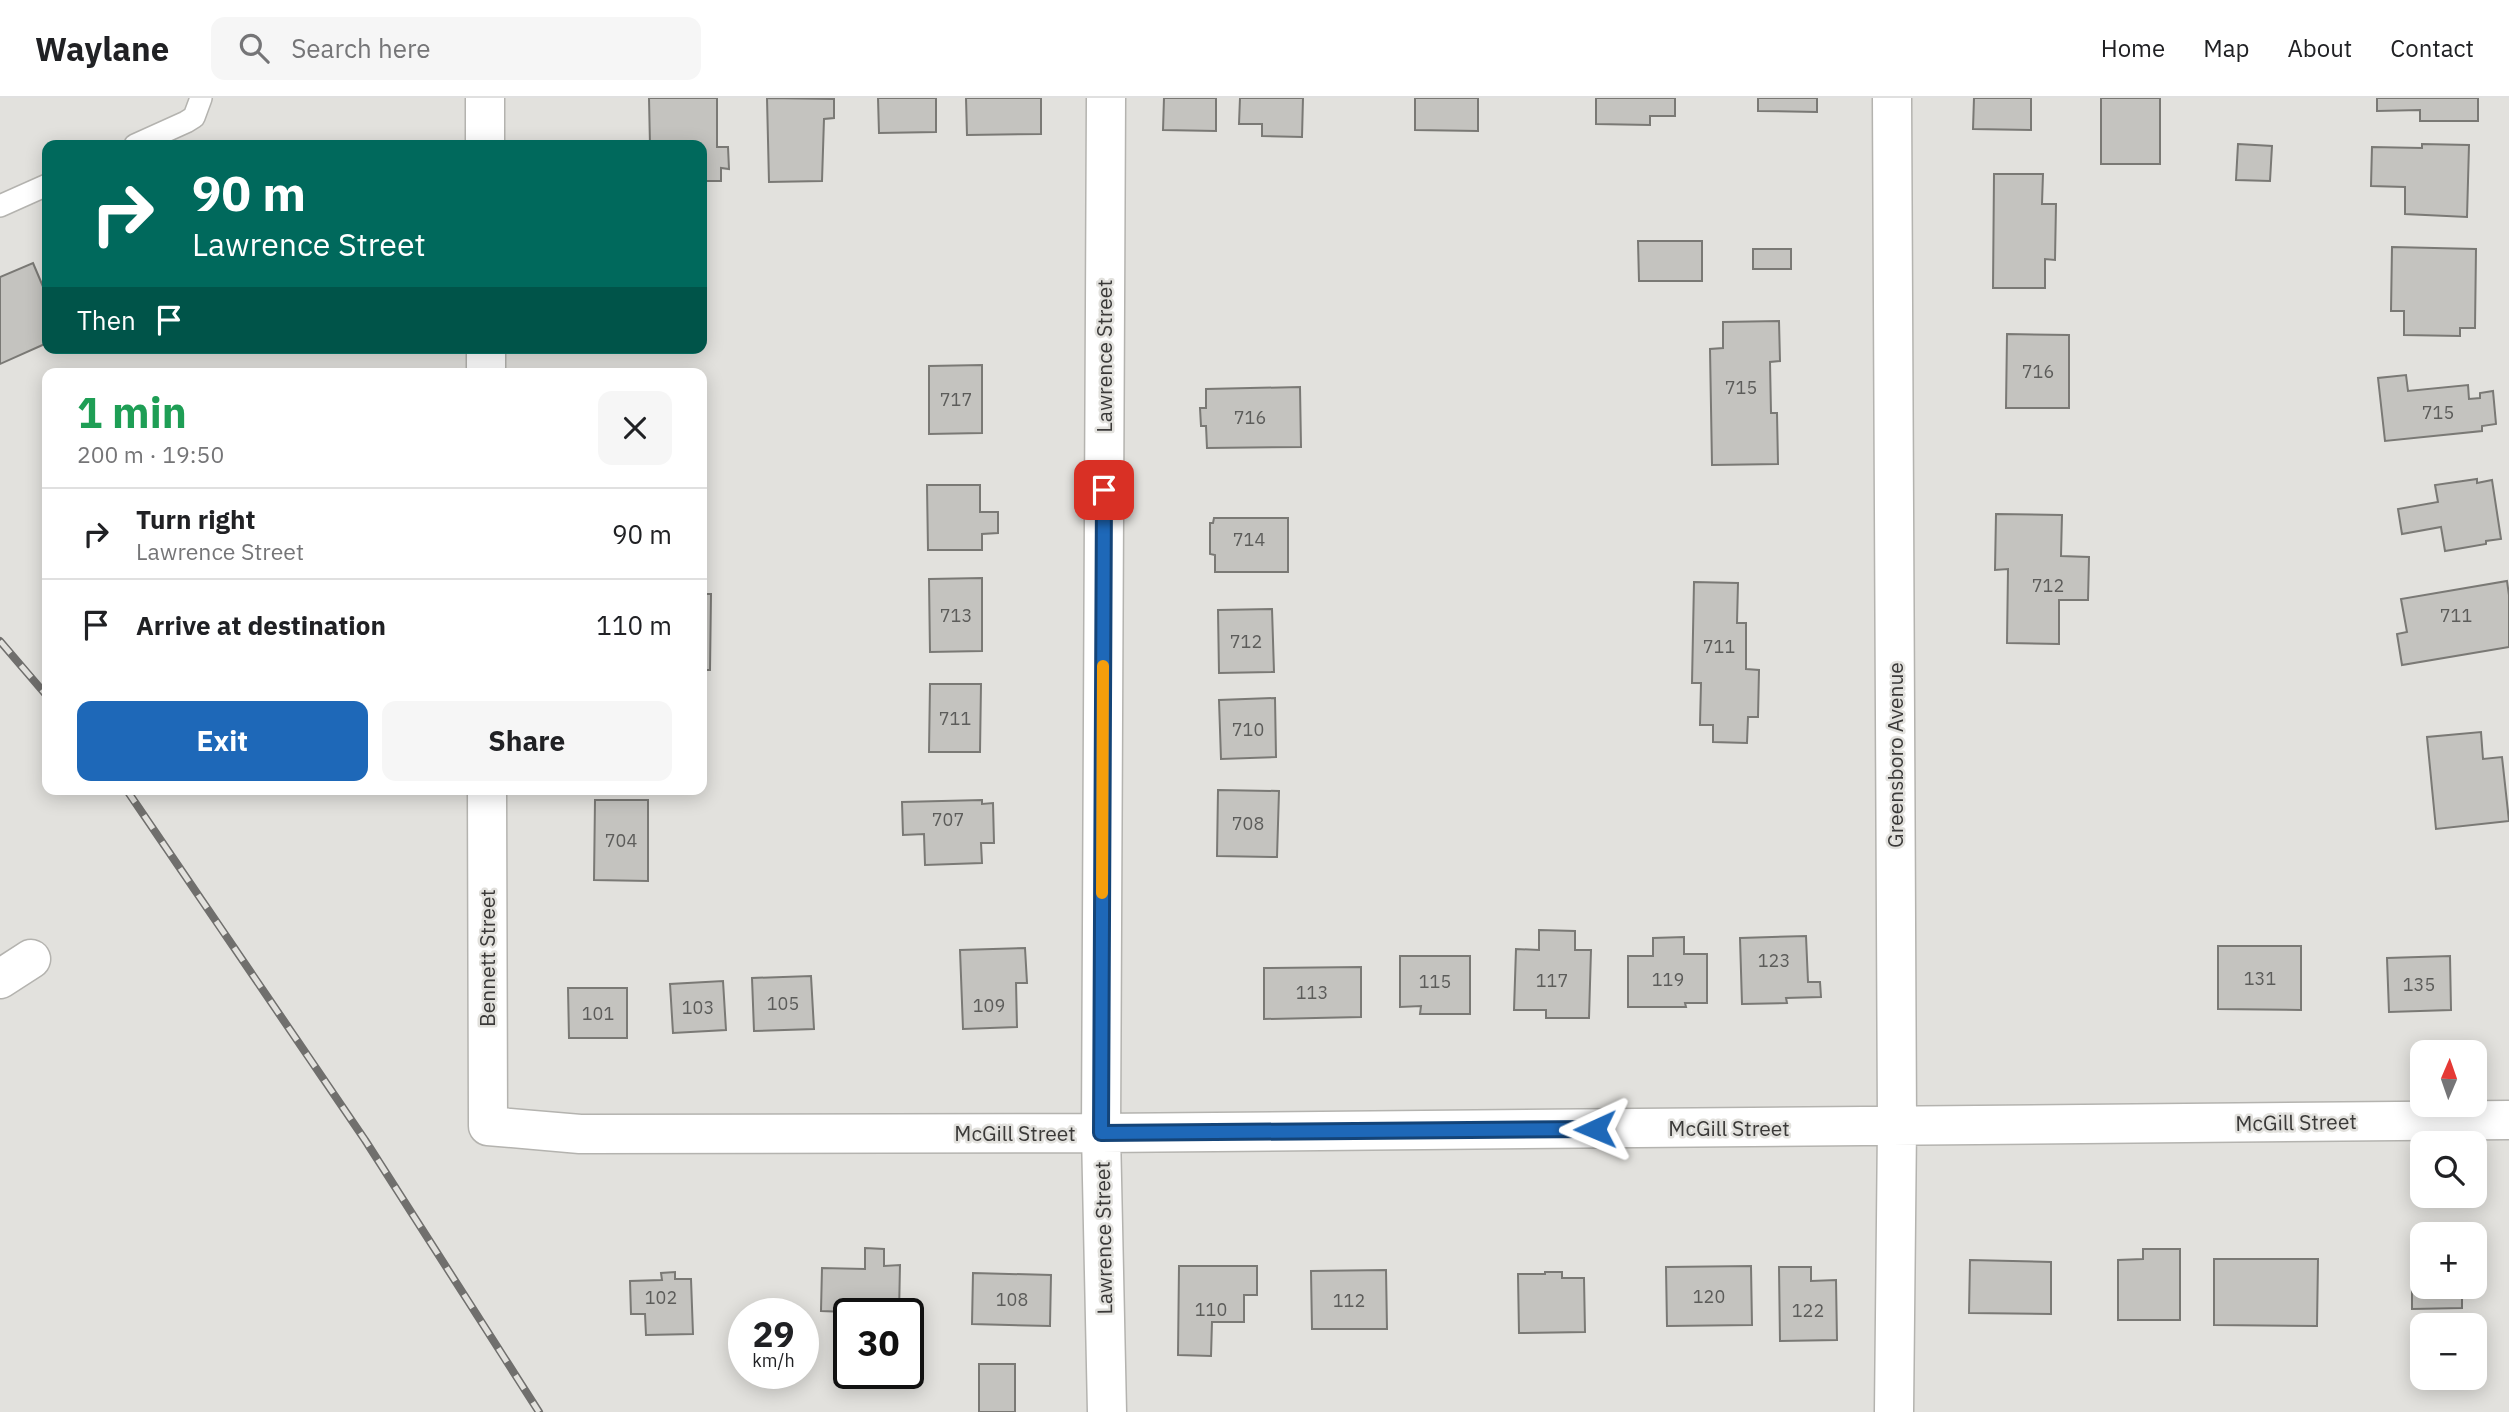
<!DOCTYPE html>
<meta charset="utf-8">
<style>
body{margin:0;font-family:"IBM Plex Sans",sans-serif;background:#f6f6f6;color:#202124;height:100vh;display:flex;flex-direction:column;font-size:26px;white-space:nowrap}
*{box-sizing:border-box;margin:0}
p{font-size:23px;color:#757577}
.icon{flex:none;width:38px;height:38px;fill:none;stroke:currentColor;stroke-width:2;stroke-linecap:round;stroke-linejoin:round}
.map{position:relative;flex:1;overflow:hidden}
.details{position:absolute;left:42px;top:270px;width:665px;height:427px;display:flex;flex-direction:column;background:#fff;border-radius:14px;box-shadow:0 4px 18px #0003}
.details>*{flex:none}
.hud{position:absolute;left:42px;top:42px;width:665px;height:214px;border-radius:14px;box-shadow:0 4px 18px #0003;background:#00695c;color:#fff;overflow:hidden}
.needle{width:46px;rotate:2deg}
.controls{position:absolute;left:2410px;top:942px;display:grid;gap:14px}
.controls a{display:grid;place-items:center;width:77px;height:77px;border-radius:14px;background:#fff;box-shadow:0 4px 18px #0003;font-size:35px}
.speed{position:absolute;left:728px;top:1200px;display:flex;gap:14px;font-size:35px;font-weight:700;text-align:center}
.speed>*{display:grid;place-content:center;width:91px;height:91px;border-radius:50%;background:#fff;box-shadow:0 4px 18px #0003;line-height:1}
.speed small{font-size:18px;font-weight:400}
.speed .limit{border:4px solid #111;border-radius:10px;background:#fff;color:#111}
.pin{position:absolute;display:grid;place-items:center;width:60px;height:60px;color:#fff;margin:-30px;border-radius:14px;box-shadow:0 4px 10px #0006}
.me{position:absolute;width:77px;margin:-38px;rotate:269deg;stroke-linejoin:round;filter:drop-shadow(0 0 5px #0008)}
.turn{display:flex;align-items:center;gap:24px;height:147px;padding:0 35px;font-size:32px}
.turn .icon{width:91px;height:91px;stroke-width:2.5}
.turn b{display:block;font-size:49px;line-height:60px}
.then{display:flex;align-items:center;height:66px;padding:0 35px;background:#0003;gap:14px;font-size:26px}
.round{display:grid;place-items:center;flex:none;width:74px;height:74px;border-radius:14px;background:#f6f6f6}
.head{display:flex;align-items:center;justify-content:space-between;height:119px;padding:0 35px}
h1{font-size:42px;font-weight:700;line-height:52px;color:#1e9e55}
.button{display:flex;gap:14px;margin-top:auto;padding:14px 35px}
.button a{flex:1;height:80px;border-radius:14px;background:#1e68b8;color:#fff;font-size:28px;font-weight:700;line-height:80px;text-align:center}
.button a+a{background:#f6f6f6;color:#202124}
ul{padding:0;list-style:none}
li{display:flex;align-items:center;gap:21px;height:91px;padding:0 35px;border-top:2px solid #e0e0e0}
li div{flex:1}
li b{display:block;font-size:26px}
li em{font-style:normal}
header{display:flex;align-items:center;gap:42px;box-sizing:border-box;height:98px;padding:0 35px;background:#fff;border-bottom:2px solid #e0e0e0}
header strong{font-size:33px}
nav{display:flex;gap:38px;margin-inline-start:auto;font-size:24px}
.search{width:490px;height:63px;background:#f6f6f6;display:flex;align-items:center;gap:18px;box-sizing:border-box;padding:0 24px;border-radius:14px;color:#757577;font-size:26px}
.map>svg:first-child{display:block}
.building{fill:#c4c3bf;stroke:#7a7975;stroke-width:2}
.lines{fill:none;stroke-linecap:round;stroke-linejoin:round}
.lane-casing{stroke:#b4b3af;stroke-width:24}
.street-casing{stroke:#b4b3af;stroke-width:41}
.lane{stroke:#fff;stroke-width:21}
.street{stroke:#fff;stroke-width:38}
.rail-casing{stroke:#706f6d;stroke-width:8}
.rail{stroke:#e2e1dd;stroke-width:5;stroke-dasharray:16;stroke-linecap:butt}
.route-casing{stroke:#144478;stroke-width:18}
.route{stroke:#1e68b8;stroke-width:12}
.slow{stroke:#f59e0b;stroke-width:12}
.labels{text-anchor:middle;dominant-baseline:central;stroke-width:5;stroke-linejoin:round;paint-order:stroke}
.number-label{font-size:18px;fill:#5c5c5a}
.street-label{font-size:21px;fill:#3a3938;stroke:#e2e1dd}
</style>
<header>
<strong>Waylane</strong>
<div class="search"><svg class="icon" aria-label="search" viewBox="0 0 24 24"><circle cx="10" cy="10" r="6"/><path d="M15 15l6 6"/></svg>Search here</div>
<nav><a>Home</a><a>Map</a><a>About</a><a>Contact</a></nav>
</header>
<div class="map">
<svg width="2509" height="1314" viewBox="0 0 2509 1314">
<rect width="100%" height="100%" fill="#e2e1dd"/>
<path class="building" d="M649,0h68v49h11l1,22 -8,-1v13h-19v-36h-52z
M767,0l67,1v19l-10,1 -2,62 -53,1z
M878,0h58v34l-57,1z
M966,0h75v36l-74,1z
M1164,0h52v33l-53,-1z
M1240,0h63l-1,39 -40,-1v-12h-23z
M1415,0h63v33l-63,-1z
M1596,0h79v18h-25v9l-54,-1z
M1758,0h59v14l-59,-1z
M1974,0h57v32l-58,-1z
M2101,0h59v66h-59z
M2377,0h101v23h-58v-11l-43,1z
M2238,46l34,2 -2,35 -34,-1z
M2422,46l47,1 -2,72 -62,-3v-27l-34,-1 1,-39 50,1z
M1994,76h49l-1,30h14l-1,56 -10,-1v29h-52z
M1638,143h64v40h-63z
M2392,149l84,2 -1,79h-15v8l-56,-1v-24h-13z
M1753,151h38v20h-38z
M33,165l14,33v47l-47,21v-87z
M1779,223l1,40 -10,1 1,51h6l1,51 -66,1 -2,-116 13,-1v-26z
M2007,236l62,1v73h-63z
M982,267v68l-53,1v-68z
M2406,277l2,16 60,-6 1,14 11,-1v-5l13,-2 3,33 -14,2v5l-97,10 -7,-63z
M1300,289l1,60 -94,1 -1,-22h-5l-1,-18h6v-19z
M2477,381v4l15,-3 9,59 -15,2v3l-41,7 -4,-24 -39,7 -4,-25 40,-7 -3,-17z
M927,387h53v27h18v21l-16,1v16h-54z
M1996,416l66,1 -1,41 28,1 -1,43h-29v44l-52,-1 1,-74 -13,1z
M1214,420h74v54h-73v-17l-5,-1v-31h3z
M982,480v73l-52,1 -1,-73z
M2507,483l2,14v52l-107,18 -5,-31 10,-2 -6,-33z
M1694,484l44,1 -1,40h9v46l13,1 -1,47h-10l-1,26 -34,-1v-17h-13l1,-42h-9z
M702,496h9l-1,76h-8z
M1272,511l2,63 -55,1 -1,-63z
M930,586h51l-1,68h-51z
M1275,600l1,59 -55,2 -2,-59z
M2481,634l2,27 19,-2 7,64 -73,8 -9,-92z
M1218,692l61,1 -2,66 -60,-1z
M595,702h53v81l-54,-1z
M982,702v4l11,-1 1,40h-13l1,20 -57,2 -1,-31 -21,1 -1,-33z
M1539,832l36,1v19h16l-2,68h-43v-8h-32l2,-61 23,1z
M1806,838l2,46h12l1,15 -35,1 1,5 -45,1 -2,-66z
M1684,839v17h23v49h-22l1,4h-58v-51h25v-18z
M2218,848h83v64l-83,-1z
M1025,850l2,35h-11l1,44 -54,2 -3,-79z
M1400,858h70v58h-50l1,-8 -21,1z
M2450,858l1,54 -62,2 -2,-54z
M1361,869v50l-97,2v-51z
M811,878l3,53 -60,2 -2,-53z
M723,883l3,49 -53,3 -3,-49z
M568,890h59v50h-58z
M865,1150l19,1v17l16,-1 -1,49 -78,-3 1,-43 43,1z
M2143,1151h37v71h-62v-60l25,-1z
M2214,1161h104l-1,67 -103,-1z
M2412,1161h10v27h40v22l-50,1z
M1970,1162l81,2v52l-82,-1z
M1179,1168h78v29h-13v27h-32l-1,34 -33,-1z
M1751,1168l1,59 -85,1 -1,-59z
M1779,1169h32v14l25,-1 1,60 -57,1z
M1386,1172l1,59h-75l-1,-58z
M675,1174v7h16l2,55 -47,1 -1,-21h-14l-1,-33 32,-1 -1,-7z
M1545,1174h17v6h22l1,54 -66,1 -1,-59h27z
M973,1175l78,2 -1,51 -78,-2z
M979,1266h36v48h-36z"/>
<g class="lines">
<g class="lane-casing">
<path id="lane" d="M135,47l51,-23 8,-5 7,-19
M0,108l47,-21"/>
</g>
<g class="street-casing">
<path id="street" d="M485,0v47
M1106,0l-5,1035 6,279
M1892,0l5,1028 -3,286
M486,250v25
M487,691l1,337 92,8 521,-1 1408,-13
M0,881l31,-20"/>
</g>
<use href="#lane" class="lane"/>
<use href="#street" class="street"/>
<g class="rail-casing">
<path id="rail" d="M0,543l47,55
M126,691l239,351 174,272"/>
</g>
<use href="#rail" class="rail"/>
</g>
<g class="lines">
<g class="route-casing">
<path id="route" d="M1104,392l-3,643 494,-4"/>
</g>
<use href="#route" class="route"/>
<path class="slow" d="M1102,795l1,-227"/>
</g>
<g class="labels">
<g class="number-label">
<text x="2038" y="273">716</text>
<text x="1741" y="289">715</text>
<text x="956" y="301">717</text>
<text x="2438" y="314">715</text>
<text x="1250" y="319">716</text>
<text x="1249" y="441">714</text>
<text x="2048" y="487">712</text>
<text x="956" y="517">713</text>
<text x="2456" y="517">711</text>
<text x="1246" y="543">712</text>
<text x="1719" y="548">711</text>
<text x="955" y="620">711</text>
<text x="1248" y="631">710</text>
<text x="948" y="721">707</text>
<text x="1248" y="725">708</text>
<text x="621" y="742">704</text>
<text x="1774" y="862">123</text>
<text x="2260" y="880">131</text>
<text x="1668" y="881">119</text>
<text x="1552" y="882">117</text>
<text x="1435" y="883">115</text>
<text x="2419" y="886">135</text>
<text x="1312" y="894">113</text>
<text x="783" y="905">105</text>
<text x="989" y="907">109</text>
<text x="698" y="909">103</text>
<text x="598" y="915">101</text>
<text x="1709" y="1198">120</text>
<text x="661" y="1199">102</text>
<text x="1012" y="1201">108</text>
<text x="1349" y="1202">112</text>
<text x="1211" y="1211">110</text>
<text x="1808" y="1212">122</text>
</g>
<g class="street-label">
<text transform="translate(1104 258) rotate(-90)">Lawrence Street</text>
<text transform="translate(1895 657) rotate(-90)">Greensboro Avenue</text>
<text transform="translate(487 860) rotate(-90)">Bennett Street</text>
<text transform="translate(2296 1024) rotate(-1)">McGill Street</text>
<text x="1729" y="1030">McGill Street</text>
<text x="1015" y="1035">McGill Street</text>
<text transform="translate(1103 1140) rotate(-91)">Lawrence Street</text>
</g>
</g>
</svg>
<div class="controls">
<a><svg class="needle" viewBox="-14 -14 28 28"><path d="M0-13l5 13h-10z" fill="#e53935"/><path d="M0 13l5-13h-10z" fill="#757577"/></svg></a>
<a><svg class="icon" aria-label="search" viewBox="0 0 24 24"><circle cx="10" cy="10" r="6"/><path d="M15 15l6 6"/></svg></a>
<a>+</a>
<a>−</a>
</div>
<div class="speed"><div>29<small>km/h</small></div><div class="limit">30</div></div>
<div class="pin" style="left:1104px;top:392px;background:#d93025"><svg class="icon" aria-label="arrive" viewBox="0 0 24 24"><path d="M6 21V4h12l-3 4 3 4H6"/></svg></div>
<svg class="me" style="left:1595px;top:1031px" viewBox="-20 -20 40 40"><path d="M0-17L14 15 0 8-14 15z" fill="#1e68b8" stroke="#fff" stroke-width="4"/></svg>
<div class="hud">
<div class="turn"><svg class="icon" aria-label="right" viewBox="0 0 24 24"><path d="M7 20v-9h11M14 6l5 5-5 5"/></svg><div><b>90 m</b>Lawrence Street</div></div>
<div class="then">Then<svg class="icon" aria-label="arrive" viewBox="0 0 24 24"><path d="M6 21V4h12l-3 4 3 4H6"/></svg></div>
</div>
<section class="details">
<div class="head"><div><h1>1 min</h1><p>200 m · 19:50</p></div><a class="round"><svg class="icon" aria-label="close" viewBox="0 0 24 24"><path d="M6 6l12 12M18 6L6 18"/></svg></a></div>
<ul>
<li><svg class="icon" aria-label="right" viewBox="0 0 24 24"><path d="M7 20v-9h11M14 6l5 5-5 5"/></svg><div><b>Turn right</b><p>Lawrence Street</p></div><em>90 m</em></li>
<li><svg class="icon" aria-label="arrive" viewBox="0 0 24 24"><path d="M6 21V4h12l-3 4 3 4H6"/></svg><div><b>Arrive at destination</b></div><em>110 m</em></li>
</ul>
<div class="button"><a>Exit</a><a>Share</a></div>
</section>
</div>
